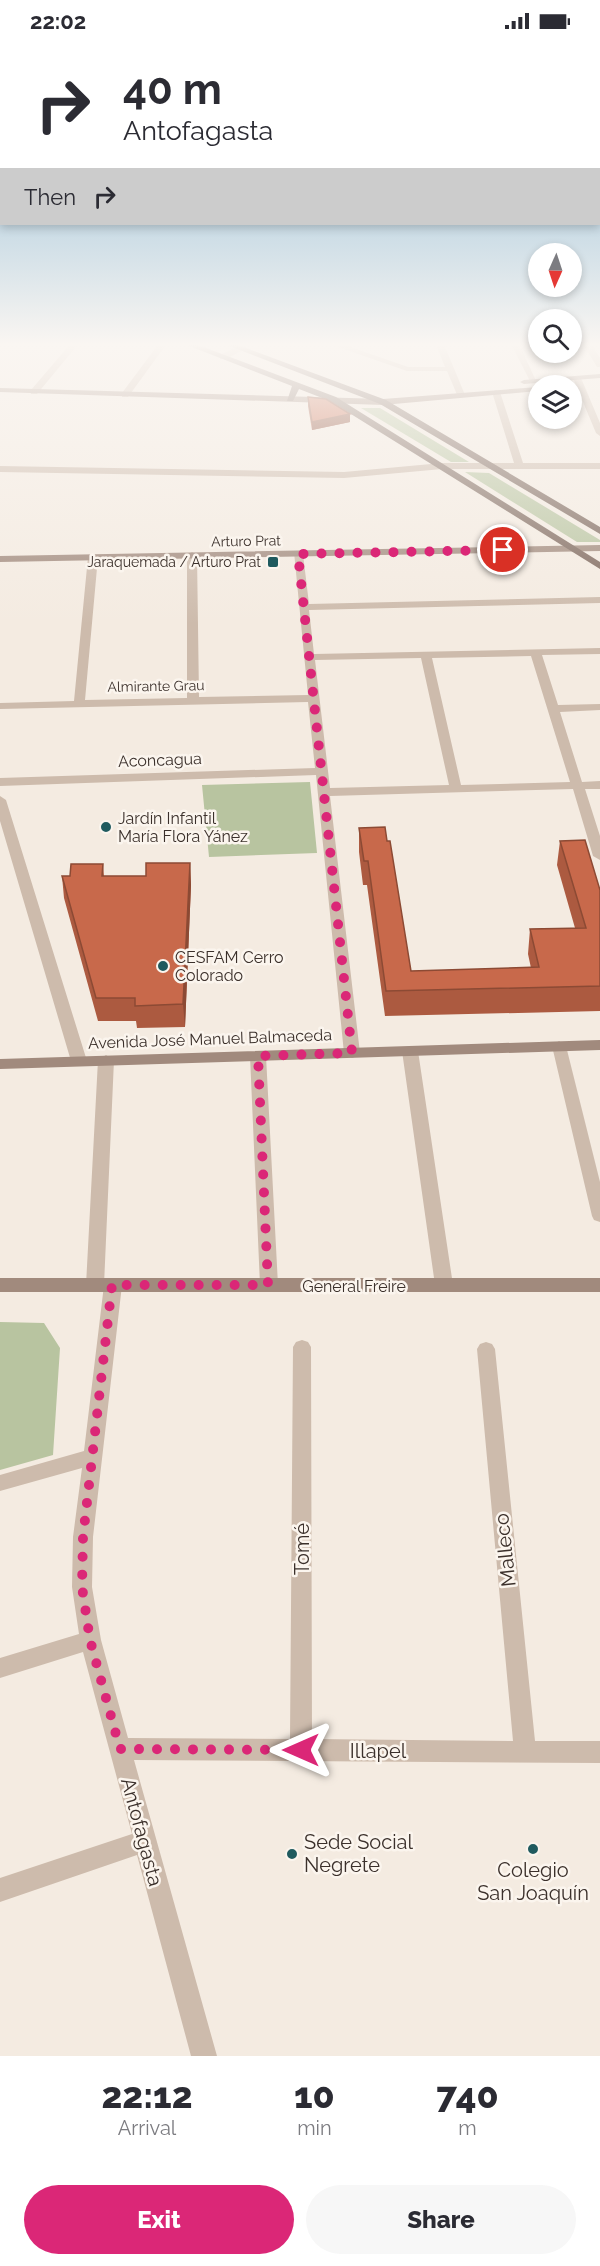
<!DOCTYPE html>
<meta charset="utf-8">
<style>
body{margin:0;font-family:Raleway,sans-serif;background:#f7f7f7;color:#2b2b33;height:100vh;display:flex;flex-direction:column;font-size:22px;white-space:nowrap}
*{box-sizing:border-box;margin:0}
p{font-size:20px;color:#7c7c81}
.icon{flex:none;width:33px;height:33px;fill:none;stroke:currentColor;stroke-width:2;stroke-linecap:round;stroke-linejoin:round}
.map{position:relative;height:2014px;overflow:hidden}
.drawer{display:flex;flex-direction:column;background:#fff;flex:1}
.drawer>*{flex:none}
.top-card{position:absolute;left:0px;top:0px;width:600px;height:183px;box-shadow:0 3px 9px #0003;background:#fff;color:#2b2b33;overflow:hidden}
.needle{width:39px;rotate:183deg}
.controls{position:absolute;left:528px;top:201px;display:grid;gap:12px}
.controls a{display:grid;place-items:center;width:54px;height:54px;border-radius:50%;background:#fff;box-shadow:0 3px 9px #0003;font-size:30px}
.pin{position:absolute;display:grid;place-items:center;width:51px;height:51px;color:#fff;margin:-26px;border:3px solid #fff;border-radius:50%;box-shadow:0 2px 6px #0007}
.me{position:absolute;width:66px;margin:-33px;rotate:270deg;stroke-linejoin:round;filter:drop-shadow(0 0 4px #0008)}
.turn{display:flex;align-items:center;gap:21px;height:126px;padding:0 24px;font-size:27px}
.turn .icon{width:78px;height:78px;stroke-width:2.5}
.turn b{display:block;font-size:42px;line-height:51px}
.then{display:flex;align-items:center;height:57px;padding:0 24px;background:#0003;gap:12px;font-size:22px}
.eta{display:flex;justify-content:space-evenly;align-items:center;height:102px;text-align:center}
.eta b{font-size:36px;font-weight:800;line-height:42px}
.button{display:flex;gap:12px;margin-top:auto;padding:12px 24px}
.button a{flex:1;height:69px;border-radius:36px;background:#db2777;color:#fff;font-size:24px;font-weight:800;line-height:69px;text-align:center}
.button a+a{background:#f7f7f7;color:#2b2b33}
.status{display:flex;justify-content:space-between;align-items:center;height:42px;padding:0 30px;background:#fff;direction:ltr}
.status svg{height:16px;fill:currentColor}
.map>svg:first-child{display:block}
.green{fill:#b8c4a0}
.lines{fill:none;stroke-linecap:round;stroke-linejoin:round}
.street{fill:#cdbbac;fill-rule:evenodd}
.secondary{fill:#a18a7d;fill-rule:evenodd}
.primary{fill:#7d675c;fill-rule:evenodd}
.wall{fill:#ac5a40}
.shaded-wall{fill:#8c4a34}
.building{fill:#c8694b;stroke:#8c4a34;stroke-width:1.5}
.route{stroke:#db2777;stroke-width:10;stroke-dasharray:0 18}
.poi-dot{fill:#1f5a5e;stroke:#fbf5ee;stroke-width:2}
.labels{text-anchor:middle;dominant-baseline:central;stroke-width:5;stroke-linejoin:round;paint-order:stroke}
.far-street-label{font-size:14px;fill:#3b302b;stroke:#fbf5ee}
.far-poi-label{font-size:14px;fill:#3b302b;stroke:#fbf5ee;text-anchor:end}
.street-label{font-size:16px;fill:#3b302b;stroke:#fbf5ee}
.poi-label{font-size:16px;fill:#3b302b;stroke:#fbf5ee;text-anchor:start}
.near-street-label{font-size:20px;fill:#3b302b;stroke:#fbf5ee}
.near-poi-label{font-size:20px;fill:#3b302b;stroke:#fbf5ee;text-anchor:start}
</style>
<div class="status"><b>22:02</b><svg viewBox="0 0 49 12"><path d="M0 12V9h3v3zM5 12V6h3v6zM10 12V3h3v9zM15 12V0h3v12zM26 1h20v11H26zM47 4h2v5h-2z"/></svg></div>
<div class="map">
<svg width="600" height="2014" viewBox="0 0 600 2014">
<rect width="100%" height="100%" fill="#f4ebe1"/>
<path class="green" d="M361,366h19l89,54h-18z
M465,430l24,1 111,67v2h-23z
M310,740l7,71 -108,4 -7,-72z
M0,1280l44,1 16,25 -7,107 -53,15z"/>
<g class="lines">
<path class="street" d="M72,300h8l-43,52h-6v-4z
M160,300h8l-40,55h-6v-4z
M235,300h8v8l-17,9h-6v-4l16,-8z
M324,300h12l72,25h37l-10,-25h8l22,53 -7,2 -11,-26h-40z
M510,300h8l19,41 -7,-2z
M582,300h8l10,16v9h-3z
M577,334l4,2 19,45v13l-4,-3 -23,-55z
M496,348l4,2 23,71h77v6h-158l-98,9 -344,-6v-6l344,6 98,-9h72l-22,-71z
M192,510l5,3 2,142 109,-2 -14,-143 9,2 6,50 291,-7v6l-291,7 5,44 286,-6v6l-58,1 16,50 42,-1v6l-40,2 22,70 18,-1v8h-15l15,47v24l-7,-4 -20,-67 -243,7 30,257 -3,3 -5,2 -8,-5 -28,-278 -316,11v-8l315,-10 -7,-66 -308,7v-6l74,-2 14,-144 5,-3 5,3 -13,143 102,-2v-143zM531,614l39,126 -109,3 -29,-127zM421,616l28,127 -119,3 -15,-128z
M0,754l6,4 81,261 -3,4 -5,1 -8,-5 -71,-240z
M559,999l7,5 34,136v40l-6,-2 -2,-4 -40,-170z
M410,1004l8,5 35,234 -3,5 -6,2 -6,-2 -3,-5 -33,-234z
M258,1009l8,5 12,229 -3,5 -6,2 -6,-2 -3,-5 -10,-229z
M106,1013l8,5 -10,225 -3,5 -6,2 -6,-2 -3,-5 12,-225z
M113,1236l6,2 3,5 -29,252 -1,50 9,53 27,98 162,1 3,-392 3,-5 6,-2 6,2 3,5 1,392 201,2 -36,-392 3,-5 6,-2 6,2 3,5 40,392h65v22l-466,-3 83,296h-26l-54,-201 -137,47v-24l132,-44 -49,-182 -83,26v-20l79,-24 -7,-47 1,-50 9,-69 -82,23v-16l84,-24 20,-166 3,-5z"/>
<path class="secondary" d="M600,332v4l-76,6 -4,-2 4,-2z
M538,345v4l-155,14 -383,-13v-4l383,11z
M600,503v6l-600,11v-6z
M600,998v10l-600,19v-10z
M0,1236h600v14h-600z"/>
<path class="primary" d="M179,300h11l146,55 264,165v7l-270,-168 -31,-12 -6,12h-6l5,-15z
M219,300h11l156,58 214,127v7l-220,-130z"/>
</g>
<path class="wall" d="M308,355l42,25 -38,8 -4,-24z
M359,786l52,143 120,-3 -3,-14 2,-25 45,-1 -18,-63 3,-24 40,49v121l-215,5 -18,-131h-4l-4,-33z
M190,821l1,22 -6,142 -48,1 -1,-7h-38l-34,-123 -2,-22h8l33,-12 1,12h42z"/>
<path class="shaded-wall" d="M350,372v8l-38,8v-8z
M190,821l1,22 -6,142 -2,-23z"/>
<path class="building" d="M308,355l18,2 24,15 -38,8z
M385,785l2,14h3l21,130 128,-4 -9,-38 56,-1 -26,-87 25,-1 15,50v96l-214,5 -18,-130h-4l-5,-33z
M146,821h44l-7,141 -48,2v-8h-39l-34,-122h8l1,-12h32l-1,12h44z"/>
<linearGradient id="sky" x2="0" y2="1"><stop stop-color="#7eb2d2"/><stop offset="0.52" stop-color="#faf6f2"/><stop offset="1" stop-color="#faf6f2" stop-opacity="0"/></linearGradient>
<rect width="600" height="582" fill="url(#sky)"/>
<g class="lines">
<path class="route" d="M301,1708l-181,-1 -30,-109 -8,-53 1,-50 29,-252h156l-10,-229 94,-3 -54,-499 205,-4"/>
</g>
<g class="poi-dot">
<rect x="267" y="514" width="12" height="12" rx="3"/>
<circle cx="106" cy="785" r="6"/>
<circle cx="163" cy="924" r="6"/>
<circle cx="533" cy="1807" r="6"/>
<circle cx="292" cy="1812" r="6"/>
</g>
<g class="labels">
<g class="far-street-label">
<text transform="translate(246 499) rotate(-1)">Arturo Prat</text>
<text transform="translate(156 644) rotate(-1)">Almirante Grau</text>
</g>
<g class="far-poi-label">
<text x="261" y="520">Jaraquemada / Arturo Prat</text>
</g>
<g class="street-label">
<text transform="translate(160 718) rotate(-2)">Aconcagua</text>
<text transform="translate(210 997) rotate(-2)">Avenida José Manuel Balmaceda</text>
<text x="354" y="1244">General Freire</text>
</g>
<g class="poi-label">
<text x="118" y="776">Jardín Infantil<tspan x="118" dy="18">María Flora Yánez</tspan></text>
<text x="175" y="915">CESFAM Cerro<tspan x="175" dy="18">Colorado</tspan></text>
</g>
<g class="near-street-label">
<text transform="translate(302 1507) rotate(-90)">Tomé</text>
<text transform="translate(505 1508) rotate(-96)">Malleco</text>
<text x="378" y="1709">Illapel</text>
<text transform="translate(142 1790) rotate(75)">Antofagasta</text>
</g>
<g class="near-poi-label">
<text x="304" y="1800">Sede Social<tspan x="304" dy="23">Negrete</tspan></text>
<text x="533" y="1828" text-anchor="middle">Colegio<tspan x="533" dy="23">San Joaquín</tspan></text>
</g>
</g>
</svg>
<div class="controls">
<a><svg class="needle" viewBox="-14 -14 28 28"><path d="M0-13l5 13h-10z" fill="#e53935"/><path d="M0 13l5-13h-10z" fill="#7c7c81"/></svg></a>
<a><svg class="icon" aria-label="search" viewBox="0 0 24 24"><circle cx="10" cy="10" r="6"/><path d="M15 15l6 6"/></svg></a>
<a><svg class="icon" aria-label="layers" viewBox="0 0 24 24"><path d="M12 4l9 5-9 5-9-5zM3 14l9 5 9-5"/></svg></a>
</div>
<div class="pin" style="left:503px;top:508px;background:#d93025"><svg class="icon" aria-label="arrive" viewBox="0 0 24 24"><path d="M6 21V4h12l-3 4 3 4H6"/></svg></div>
<svg class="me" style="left:301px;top:1708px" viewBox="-20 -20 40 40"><path d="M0-17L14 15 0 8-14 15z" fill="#db2777" stroke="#fff" stroke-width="4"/></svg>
<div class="top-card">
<div class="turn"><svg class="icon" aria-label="right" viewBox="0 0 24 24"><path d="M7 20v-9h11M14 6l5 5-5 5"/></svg><div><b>40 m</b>Antofagasta</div></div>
<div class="then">Then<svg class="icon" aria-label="right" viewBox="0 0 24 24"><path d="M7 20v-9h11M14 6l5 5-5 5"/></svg></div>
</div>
</div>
<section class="drawer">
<div class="eta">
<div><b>22:12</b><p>Arrival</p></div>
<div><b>10</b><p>min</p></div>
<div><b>740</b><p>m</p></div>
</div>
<div class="button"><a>Exit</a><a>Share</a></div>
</section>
